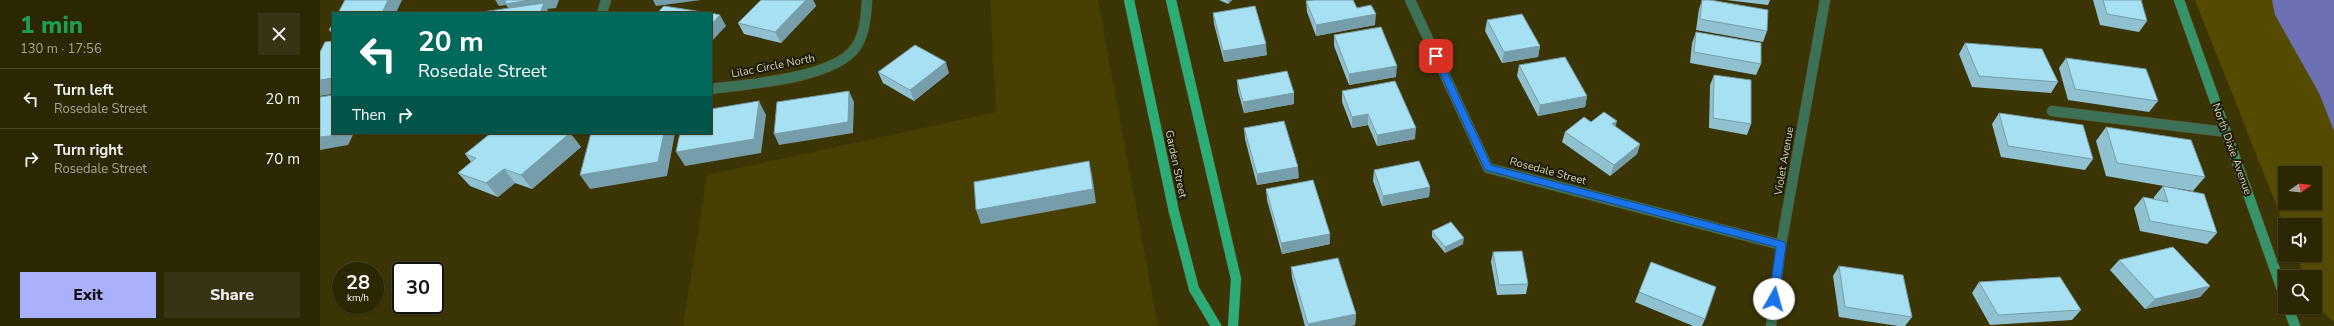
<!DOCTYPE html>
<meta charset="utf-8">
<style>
body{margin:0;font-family:"Nunito Sans",sans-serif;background:#383312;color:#f1f3f6;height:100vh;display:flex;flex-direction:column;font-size:15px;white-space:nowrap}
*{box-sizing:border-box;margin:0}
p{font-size:13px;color:#a6a59a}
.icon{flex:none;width:22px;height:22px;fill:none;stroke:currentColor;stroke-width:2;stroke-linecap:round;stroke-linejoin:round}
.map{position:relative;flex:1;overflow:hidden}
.side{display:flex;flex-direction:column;background:#2c2703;width:320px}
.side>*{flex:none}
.banner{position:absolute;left:12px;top:12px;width:380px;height:122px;border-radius:0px;box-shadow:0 1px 3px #0004,0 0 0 1px #484425;background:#00695c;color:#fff;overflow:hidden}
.needle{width:26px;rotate:76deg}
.tools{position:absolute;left:1958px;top:166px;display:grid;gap:8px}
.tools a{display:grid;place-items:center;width:44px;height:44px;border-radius:0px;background:#2c2703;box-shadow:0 1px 3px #0004,0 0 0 1px #484425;font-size:20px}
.speed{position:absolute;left:12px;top:262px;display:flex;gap:8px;font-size:20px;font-weight:700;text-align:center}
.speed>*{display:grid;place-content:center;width:52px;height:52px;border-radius:50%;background:#2c2703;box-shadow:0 1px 3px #0004,0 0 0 1px #484425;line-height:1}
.speed small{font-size:10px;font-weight:400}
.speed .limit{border:2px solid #111;border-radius:6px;background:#fff;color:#111}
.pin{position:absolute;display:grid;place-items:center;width:34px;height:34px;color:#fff;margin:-17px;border-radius:8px;box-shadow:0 2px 6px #0006}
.me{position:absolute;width:44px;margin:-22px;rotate:7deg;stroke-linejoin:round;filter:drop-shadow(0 0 3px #0008)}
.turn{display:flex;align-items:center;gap:14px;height:84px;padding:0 20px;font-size:18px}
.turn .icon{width:52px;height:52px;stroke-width:2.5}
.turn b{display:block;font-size:28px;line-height:34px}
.then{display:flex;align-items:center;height:38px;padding:0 20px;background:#0003;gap:8px;font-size:15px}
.round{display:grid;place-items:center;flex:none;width:42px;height:42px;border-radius:0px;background:#383312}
.overview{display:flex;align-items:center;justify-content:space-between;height:68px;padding:0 20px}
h1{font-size:24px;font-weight:800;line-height:30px;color:#1e9e55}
.cta{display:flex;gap:8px;margin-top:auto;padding:8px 20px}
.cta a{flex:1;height:46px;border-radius:0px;background:#aab0fb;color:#111;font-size:16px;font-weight:800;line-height:46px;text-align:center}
.cta a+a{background:#383312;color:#f1f3f6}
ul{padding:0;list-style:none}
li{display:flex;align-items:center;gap:12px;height:60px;padding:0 20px;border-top:1px solid #484425}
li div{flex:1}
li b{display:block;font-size:15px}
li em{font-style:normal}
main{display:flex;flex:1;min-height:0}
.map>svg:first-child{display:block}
.built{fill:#473e02}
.green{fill:#554b00;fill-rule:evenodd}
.water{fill:#6d70b2}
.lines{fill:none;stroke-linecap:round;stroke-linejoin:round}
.street-casing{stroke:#575125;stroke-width:11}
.secondary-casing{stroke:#575125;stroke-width:11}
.primary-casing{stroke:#575125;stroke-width:11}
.street{stroke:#3c7157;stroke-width:10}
.secondary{stroke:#379369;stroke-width:10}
.primary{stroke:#2cad77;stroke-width:10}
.wall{fill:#90c1d1}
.shaded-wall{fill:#759daa}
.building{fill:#a7e0f3;stroke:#759daa}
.route{fill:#1a73e8;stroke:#114b97}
.labels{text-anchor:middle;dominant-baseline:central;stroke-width:4;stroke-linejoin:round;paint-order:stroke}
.street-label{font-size:11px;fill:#d6d3bb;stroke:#1e1b09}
</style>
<main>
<section class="side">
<div class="overview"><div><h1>1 min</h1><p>130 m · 17:56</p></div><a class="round"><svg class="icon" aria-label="close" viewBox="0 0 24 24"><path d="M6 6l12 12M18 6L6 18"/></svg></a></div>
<ul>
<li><svg class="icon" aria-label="left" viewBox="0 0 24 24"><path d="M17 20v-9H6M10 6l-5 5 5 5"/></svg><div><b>Turn left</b><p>Rosedale Street</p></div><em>20 m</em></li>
<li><svg class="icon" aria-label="right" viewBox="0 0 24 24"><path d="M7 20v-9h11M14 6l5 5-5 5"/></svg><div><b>Turn right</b><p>Rosedale Street</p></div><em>70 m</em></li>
</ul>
<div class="cta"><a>Exit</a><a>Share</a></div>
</section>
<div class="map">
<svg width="2014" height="326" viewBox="0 0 2014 326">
<rect width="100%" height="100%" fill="#3b3404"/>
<path class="built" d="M670,0h108l60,326h-475l24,-151 289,-63z"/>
<path class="green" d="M1875,0h139v322l-17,-15 -2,-30h-10l-9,-22h19v-30h-30v2zM1965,173h30v30h-30z"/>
<path class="water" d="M1952,0h62v131l-15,-38 -44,-78z"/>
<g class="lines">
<g class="street-casing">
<path id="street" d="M1090,0l78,168 293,77
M282,13l4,-13
M391,89c36,-5 123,-10 145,-42 9,-14 10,-31 11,-47
M1732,111l174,21
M1451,326l10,-81 44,-245"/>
</g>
<g class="secondary-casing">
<path id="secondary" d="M1859,0l106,298
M1968,307l7,19"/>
</g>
<g class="primary-casing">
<path id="primary" d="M809,0l45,212 20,77 22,37
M851,0l65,279 -3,47"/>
</g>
<use href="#street" class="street"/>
<use href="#secondary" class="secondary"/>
<use href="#primary" class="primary"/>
</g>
<path class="wall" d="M441,0h52l3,6 -35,37 -37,-9 -6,-11z
M899,0h13l-4,4z
M1382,0h8l57,31 -4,11 -67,-12 3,-21z
M1406,0h44l-2,5z
M1773,0h48l6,21 -8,11 -39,-7z
M986,1l51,7 18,17 -59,11 -9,-24z
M893,13l54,42 -43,7 -10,-38z
M1167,20l53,26 -2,11 -36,6 -17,-32z
M1376,32l65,32 -5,11 -66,-12 2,-20z
M1014,35l62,42 -47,8 -15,-39z
M1645,43l93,39 -7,11 -79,-6 -13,-33z
M1746,58l92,43 -9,11 -81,-12 -9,-32z
M1199,65l68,31 -2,11 -47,9 -21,-40z
M558,72l71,1 -35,28 -31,-18z
M1394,75l37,49 -4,11 -38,-7 1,-43z
M917,80l57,24 -50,9 -6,-22z
M1022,91l73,48 -38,7 -9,-21 -16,3 -10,-26z
M1679,113l94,46 -8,11 -84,-13 -9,-33z
M1271,122l24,4 25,18 -3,10 -27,22 -48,-34 3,-10z
M1786,127l99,50 -12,14 -87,-15 -10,-35z
M924,128l55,50 -42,7 -12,-46z
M250,133l11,14 -49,42 -17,-6 -17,14 -28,-11 -12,-13 13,-11 -6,-8z
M1054,170l56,17 -1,10 -47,9 -9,-25z
M1843,186l54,47 -10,11 -67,-13 -6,-23 9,-11 11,2v-2z
M946,189l64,55 -48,10 -15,-54z
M1112,231l31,13 -18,9 -13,-16z
M1173,252l35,32 -2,10 -29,1 -6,-33z
M1799,260l91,26 -10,11 -55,12 -35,-39z
M1519,266l73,51 -7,9h-7l-59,-9 -6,-41z
M971,267l65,47 -1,11 -6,1h-44l-13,-48z
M1659,282l102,28 -9,10 -82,5 -18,-32z
M1319,292l66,27 -3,7h-9l-58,-24z"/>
<path class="shaded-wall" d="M68,0h14l-6,13h-14z
M175,0h64l-3,8 -9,1 3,4h-38l-6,-8 -7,1z
M333,0h48l-45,6z
M486,0h7l3,6 -35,37 -6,-11z
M908,0h4l-4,4z
M1056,14l-1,11 -59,11v-11z
M400,15l6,11 -15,16v-17z
M9,30h4v5z
M946,44l1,11 -43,7 -1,-11z
M1220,46l-2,11 -36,6 2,-11z
M626,62l3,11 -35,28 -4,-11z
M1077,66l-1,11 -47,8v-11z
M13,78v16l-13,2v-16z
M529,91l5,11 -1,31 -74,12 -5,-11z
M974,93v11l-50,9 -1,-11z
M1267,96l-2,11 -47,9 2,-11z
M439,101l7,14 -5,38 -76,13 -9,-14z
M1048,114v11l-16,3v-11z
M1297,121l-3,11 -2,-8z
M1096,128l-1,11 -38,7v-11z
M19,133h15l-6,12 -28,5v-13z
M250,133l11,14 -49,42 -11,-14z
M344,133h11l-8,43 -77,13 -10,-14z
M1320,144l-3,10 -27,22 4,-11z
M769,161l3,14 4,28 -115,21 -5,-14z
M978,167l1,11 -42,7v-11z
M184,169l11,14 -17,14 -12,-14z
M1110,187l-1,10 -47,9 1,-10z
M1010,234v10l-48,10 -1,-11z
M1144,238l-1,6 -18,9v-6z
M1890,286l-10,11 -55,12 10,-10z
M1036,314l-1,11 -6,1h-41v-2z"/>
<path class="building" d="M25,0h43l-6,13h-44z
M186,0h24l-25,4z
M441,0h45l-31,32 -37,-9z
M994,0h39l4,8 14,-3 5,9 -60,11 -10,-24z
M1382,0h8l58,10 -1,21 -67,-12z
M1783,0h38l6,21 -40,-7z
M224,3l-4,10h-58v-1z
M344,6l45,7h-52z
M935,6l11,38 -43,7 -10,-38z
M391,13l9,2 -9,10z
M1202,14l18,32 -36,6 -17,-32z
M13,23v7h-4z
M1061,27l16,39 -48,8 -15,-39z
M1376,32l65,11v21l-67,-12z
M13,41v37l-13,2v-28l5,-10z
M1645,43l77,6 16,33 -79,-6z
M595,45l31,17 -36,28 -32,-18z
M1245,57l22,39 -47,9 -21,-40z
M1746,58l80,11 12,32 -83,-12z
M967,71l7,22 -51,9 -6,-22z
M1394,75l37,5v44l-38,-6z
M1075,81l21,47 -39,7 -9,-21 -16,3 -10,-26z
M529,91l-1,31 -74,12 3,-32z
M13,95v38h6l-1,2 -18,2v-40z
M439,101l-5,38 -78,13 4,-19h31v-24z
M1284,112l13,9 -5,3 28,20 -26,21 -49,-33 19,-15 7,5z
M1679,113l84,12 10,34 -85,-13z
M964,121l14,46 -41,7 -13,-46z
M1786,127l85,13 14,37 -88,-14z
M171,133h79l-49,42 -17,-6 -18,14 -28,-10 18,-15 -11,-4z
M271,133h73l-6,29 -78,13z
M769,161l4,28 -117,21 -2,-28z
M1099,161l11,26 -47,9 -9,-26z
M993,180l17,54 -49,9 -15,-54z
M1843,186l41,8 13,39 -67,-12 -7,-24 25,5z
M1131,222l13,16 -19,9 -13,-16z
M1853,247l37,39 -55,13 -36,-39z
M1202,251l6,33 -29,1 -6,-33z
M1018,258l18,56 -48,10 -17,-57z
M1331,262l65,25 -11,32 -66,-27z
M1519,266l64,9 9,42 -67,-10z
M1740,277l21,33 -83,5 -19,-33z"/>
<path class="route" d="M1116,53l4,3 51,109 294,77 1,3 -8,57 -4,1 -5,-4 7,-52 -291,-77 -53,-114z"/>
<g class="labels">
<g class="street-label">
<text transform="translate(453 66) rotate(-11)">Lilac Circle North</text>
<text transform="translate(1912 149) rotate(70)">North Dixie Avenue</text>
<text transform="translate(1464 161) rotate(-80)">Violet Avenue</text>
<text transform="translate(856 164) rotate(78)">Garden Street</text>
<text transform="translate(1228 171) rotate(15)">Rosedale Street</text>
</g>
</g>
</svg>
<div class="tools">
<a><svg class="needle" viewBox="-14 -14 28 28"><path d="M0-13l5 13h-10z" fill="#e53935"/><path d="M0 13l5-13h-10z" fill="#a6a59a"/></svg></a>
<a><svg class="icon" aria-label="sound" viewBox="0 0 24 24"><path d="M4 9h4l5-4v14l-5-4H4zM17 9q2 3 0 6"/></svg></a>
<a><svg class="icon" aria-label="search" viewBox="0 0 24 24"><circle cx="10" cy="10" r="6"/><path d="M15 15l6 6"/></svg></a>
</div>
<div class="speed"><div>28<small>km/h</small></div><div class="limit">30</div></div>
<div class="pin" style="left:1116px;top:56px;background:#d93025"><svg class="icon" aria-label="arrive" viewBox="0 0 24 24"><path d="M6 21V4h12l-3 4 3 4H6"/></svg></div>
<svg class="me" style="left:1454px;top:299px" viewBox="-20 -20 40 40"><circle r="19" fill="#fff"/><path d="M0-13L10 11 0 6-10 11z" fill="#1a73e8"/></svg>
<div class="banner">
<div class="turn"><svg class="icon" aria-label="left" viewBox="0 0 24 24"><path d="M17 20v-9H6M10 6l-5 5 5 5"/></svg><div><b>20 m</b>Rosedale Street</div></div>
<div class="then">Then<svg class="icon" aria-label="right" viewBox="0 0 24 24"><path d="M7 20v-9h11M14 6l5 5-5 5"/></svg></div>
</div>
</div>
</main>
